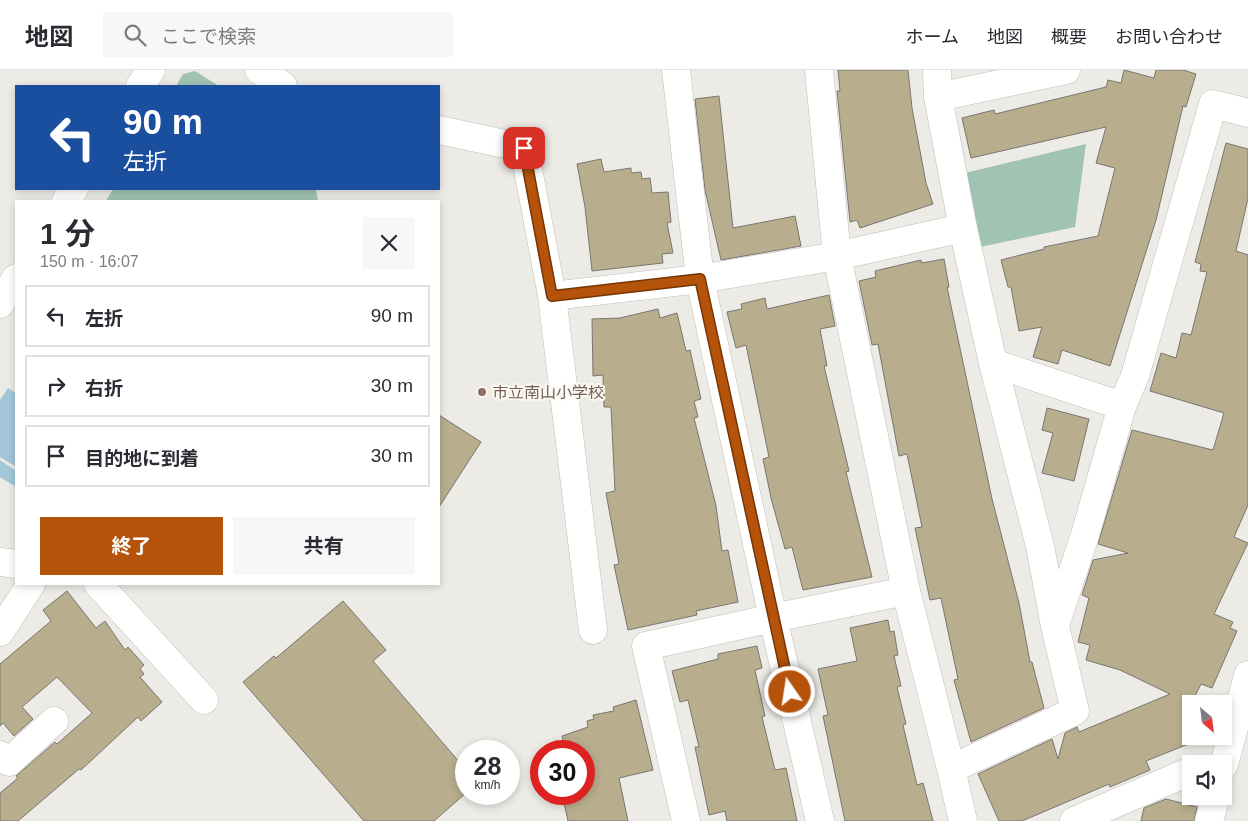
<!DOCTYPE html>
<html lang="ja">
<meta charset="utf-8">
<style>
body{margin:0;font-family:Helvetica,"Noto Sans JP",sans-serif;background:#f7f7f7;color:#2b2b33;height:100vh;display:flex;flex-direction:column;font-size:19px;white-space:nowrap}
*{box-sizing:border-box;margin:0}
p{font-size:16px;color:#7c7c81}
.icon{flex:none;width:28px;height:28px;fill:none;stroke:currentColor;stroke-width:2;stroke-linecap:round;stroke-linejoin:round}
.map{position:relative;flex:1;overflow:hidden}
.drawer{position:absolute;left:15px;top:130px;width:425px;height:385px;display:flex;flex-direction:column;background:#fff;border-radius:0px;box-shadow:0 2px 8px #0003}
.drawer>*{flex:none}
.top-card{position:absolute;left:15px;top:15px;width:425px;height:105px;border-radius:0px;box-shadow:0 2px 8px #0003;background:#1a4fa0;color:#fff;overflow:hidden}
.needle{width:32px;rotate:152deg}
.fabs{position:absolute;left:1182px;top:625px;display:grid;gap:10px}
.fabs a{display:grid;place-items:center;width:50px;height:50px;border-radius:0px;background:#fff;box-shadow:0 2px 8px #0003;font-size:25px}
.speed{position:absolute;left:455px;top:670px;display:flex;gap:10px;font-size:25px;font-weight:700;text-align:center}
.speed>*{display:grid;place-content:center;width:65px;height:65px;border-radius:50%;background:#fff;box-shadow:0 2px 8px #0003;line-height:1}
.speed small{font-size:12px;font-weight:400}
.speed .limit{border:8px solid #d22;background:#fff;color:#111}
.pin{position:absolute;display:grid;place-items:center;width:42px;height:42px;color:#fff;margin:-21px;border-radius:10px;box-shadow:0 2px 8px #0006}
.me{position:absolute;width:55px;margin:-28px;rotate:347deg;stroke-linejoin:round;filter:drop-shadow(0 0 4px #0008)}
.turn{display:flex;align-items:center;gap:18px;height:105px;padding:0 25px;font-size:22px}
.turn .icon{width:65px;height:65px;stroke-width:2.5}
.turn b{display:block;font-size:35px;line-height:42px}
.round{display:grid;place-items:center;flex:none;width:52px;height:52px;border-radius:0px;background:#f7f7f7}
.overview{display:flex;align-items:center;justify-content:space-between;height:85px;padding:0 25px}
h1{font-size:30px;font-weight:700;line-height:38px}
.primary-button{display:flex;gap:10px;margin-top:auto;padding:10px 25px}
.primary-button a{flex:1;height:58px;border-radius:0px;background:#b45309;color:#fff;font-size:20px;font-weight:700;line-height:58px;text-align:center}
.primary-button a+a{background:#f7f7f7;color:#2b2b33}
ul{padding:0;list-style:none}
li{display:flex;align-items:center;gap:15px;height:62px;margin:0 10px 8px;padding:0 15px;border:2px solid #e1e1e2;border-radius:0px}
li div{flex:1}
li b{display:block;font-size:19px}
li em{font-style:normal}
header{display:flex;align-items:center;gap:30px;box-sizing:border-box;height:70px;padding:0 25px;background:#fff;border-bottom:1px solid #e1e1e2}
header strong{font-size:24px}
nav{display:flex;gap:28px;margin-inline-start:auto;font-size:18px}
.search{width:350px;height:45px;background:#f7f7f7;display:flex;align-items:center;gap:12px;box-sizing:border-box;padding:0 18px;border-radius:0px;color:#7c7c81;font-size:19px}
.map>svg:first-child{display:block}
.green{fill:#a1c3b3}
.water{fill:#a3c7d9}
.building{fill:#b8ae8e;stroke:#787671}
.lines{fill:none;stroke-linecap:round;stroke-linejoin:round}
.minor-casing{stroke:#c0beb8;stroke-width:29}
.minor{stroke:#fff;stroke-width:28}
.route-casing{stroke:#753606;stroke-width:12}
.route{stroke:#b45309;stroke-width:9}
.education-dot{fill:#8d6e63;stroke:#fbf9f3;stroke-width:2}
.labels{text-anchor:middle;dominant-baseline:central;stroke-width:4;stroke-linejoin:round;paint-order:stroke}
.education-label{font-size:16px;fill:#785e54;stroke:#fbf9f3;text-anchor:start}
</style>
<header>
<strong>地図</strong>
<div class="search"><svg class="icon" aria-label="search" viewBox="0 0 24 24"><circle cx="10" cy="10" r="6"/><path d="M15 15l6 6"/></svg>ここで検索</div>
<nav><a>ホーム</a><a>地図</a><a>概要</a><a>お問い合わせ</a></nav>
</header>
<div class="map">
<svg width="1248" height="751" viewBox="0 0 1248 751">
<rect width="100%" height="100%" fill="#edebe6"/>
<path class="green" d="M195,1l24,15h-43l7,-12z
M1086,74l-11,83 -95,20 -15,-74z
M113,119h203l2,12h-212z"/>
<path class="water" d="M8,318l8,5v74l-16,-10v-57z
M0,390l16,11v16l-16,-10z"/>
<path class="building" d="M838,0h70l4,38 14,75 7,21 -73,24 -3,-8 -7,2 -13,-131h3z
M1124,0l30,8 2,-8h27l13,4 -10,33 -3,-1 -27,114 -46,146 -48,-16 -4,14 -25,-7 9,-30 -23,4 -8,-44h-3l-7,-27 43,-11v-2l54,-11 17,-68 -19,-5 10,-36 -135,31 -9,-40 32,-8 1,4 111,-27 2,-7 13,3z
M719,26l14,132 62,-12 6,30 -80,14 -16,-70 -10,-91z
M1226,73l22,6v49l-12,53 12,4v250l-14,32 14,6 -34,71 19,8 -3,6 7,3 -25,57 -11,-4 -10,20 -4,12 4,12v8h4l1,5 -50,20 4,9 -40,17 -1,-3 -87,37h-23l-21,-47 74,-35 6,20 7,-26 12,-6 2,5 91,-38 -50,-24 -34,-10 4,-15 -12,-3 11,-44 -7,-3 11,-35 35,-7 -30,-9 34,-114 81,20 11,-37 -74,-22 11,-38 15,5 6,-25 9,2 16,-63 -7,-1 1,-7 -6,-2z
M601,89l3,13 27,-4v5l10,-1 1,7 8,-1 2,15 16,-1 3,30 -4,1 6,30 -11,1 1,9 -71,8 -7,-64 -8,-43z
M944,189l5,28h-2l45,212 27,104 11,59h2l12,46 -73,34 -17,-62 4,-1 -17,-81 -11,2 -15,-72 7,-1 -15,-73 -8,2 -21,-112 -6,1 -13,-64 17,-4 -1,-6 46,-11 1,3z
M829,225l6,31 -15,3 7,37h-3l25,105 -3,1 26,105 -69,13 -11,-43 -7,2 -14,-51 -8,-39 6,-2 -23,-112 -10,3 -9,-36 15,-3 -1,-5 24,-6 2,11z
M658,239l2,9 17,-5 9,38 4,-1 11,49 -7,2 4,16 -4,1 22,88 6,45 6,-1 10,52 -42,9 1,4 -69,15 -14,-65 5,-1 -13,-71 9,-2 -4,-84h-7l-1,-32 -10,1 -1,-57 28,-1z
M1047,338l42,11 -15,62 -32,-8 11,-40 -11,-3z
M439,345l42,27 -42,65z
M67,521l29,37 9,-7 20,29 3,-3 16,18 -4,4 4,5 -4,3 22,25 -21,19 -3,-4 -57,53 -2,-1 -61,52h-18v-28l18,-15 -2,-2 39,-34 2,2 35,-31 -35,-36 -35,30 11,12 -19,17 -11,-13 -3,3v-62l51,-43 -8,-11z
M343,531l43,49 -13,11 93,109v23l-32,28h-70l-121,-139 31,-26 2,2z
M888,550l2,12 4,-1 4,24 -4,1 7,30 -4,1 9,37 -3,1 14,60 6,-2 10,38h-88l-22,-105 5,-1 -10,-46 39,-8 -7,-33z
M757,576l5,22 -7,2 10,46 -3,1 13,53 11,-2 11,53h-70l-2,-10 -16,4 -14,-68h4l-11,-47 -8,2 -8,-31 46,-12v-5z
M636,630l17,70 -34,8 9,43h-60l-6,-27h22v-43h-29l-1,-5 10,-3 -2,-7 26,-9 -1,-6 7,-2 -1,-4 21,-4 -1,-4z
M1166,729l31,8 -3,14h-53l3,-13z"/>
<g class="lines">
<g class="minor-casing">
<path id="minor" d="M259,0l24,16
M676,0l24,209 73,339 -127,28 40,175
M819,0l18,186 69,335 45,178
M937,0l1,27 25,131 30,135 47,183 15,80 20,85 -124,58 12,52
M140,16l11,-16
M938,27l128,-27
M439,60l85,18 28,148 41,334
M66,131l8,-12
M552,226l148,-17 137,-23 126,-28
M0,234l16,-26
M993,293l129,43
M0,492l16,2
M98,514l106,116
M1056,552l29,-87 37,-129 13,-30 78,-272 35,9
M0,562l31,-48
M0,685l9,7 45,-41
M1224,695l24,-90
M820,751l-47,-203 133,-27
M1074,751l117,-50
M1209,751l7,-25"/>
</g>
<use href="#minor" class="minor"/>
</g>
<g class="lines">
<g class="route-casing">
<path id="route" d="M524,78l28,148 148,-17 90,413"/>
</g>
<use href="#route" class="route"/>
</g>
<circle class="education-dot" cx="482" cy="322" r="5"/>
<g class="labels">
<g class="education-label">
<text x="492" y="322">市立南山小学校</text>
</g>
</g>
</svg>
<div class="fabs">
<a><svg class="needle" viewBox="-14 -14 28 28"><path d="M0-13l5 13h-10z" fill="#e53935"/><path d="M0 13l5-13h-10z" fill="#7c7c81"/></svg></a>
<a><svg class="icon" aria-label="sound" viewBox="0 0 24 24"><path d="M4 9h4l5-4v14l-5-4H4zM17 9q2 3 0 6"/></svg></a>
</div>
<div class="speed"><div>28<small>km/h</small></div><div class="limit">30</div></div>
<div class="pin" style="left:524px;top:78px;background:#d93025"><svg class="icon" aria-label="arrive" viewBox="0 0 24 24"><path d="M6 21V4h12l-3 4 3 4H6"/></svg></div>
<svg class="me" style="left:790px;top:622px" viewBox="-20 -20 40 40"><circle r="17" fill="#b45309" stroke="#fff" stroke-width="3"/><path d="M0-11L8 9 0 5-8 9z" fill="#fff"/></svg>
<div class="top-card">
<div class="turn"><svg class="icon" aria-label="left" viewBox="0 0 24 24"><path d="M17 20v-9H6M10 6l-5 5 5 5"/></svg><div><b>90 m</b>左折</div></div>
</div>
<section class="drawer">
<div class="overview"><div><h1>1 分</h1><p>150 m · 16:07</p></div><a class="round"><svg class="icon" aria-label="close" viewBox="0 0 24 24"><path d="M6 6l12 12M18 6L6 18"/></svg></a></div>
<ul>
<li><svg class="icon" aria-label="left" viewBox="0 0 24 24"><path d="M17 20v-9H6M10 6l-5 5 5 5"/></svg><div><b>左折</b></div><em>90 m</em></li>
<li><svg class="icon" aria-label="right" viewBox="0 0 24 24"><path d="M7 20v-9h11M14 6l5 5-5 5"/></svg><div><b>右折</b></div><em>30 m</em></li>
<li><svg class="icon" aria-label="arrive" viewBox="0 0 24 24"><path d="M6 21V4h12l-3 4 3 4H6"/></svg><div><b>目的地に到着</b></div><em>30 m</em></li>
</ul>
<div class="primary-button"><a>終了</a><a>共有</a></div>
</section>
</div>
